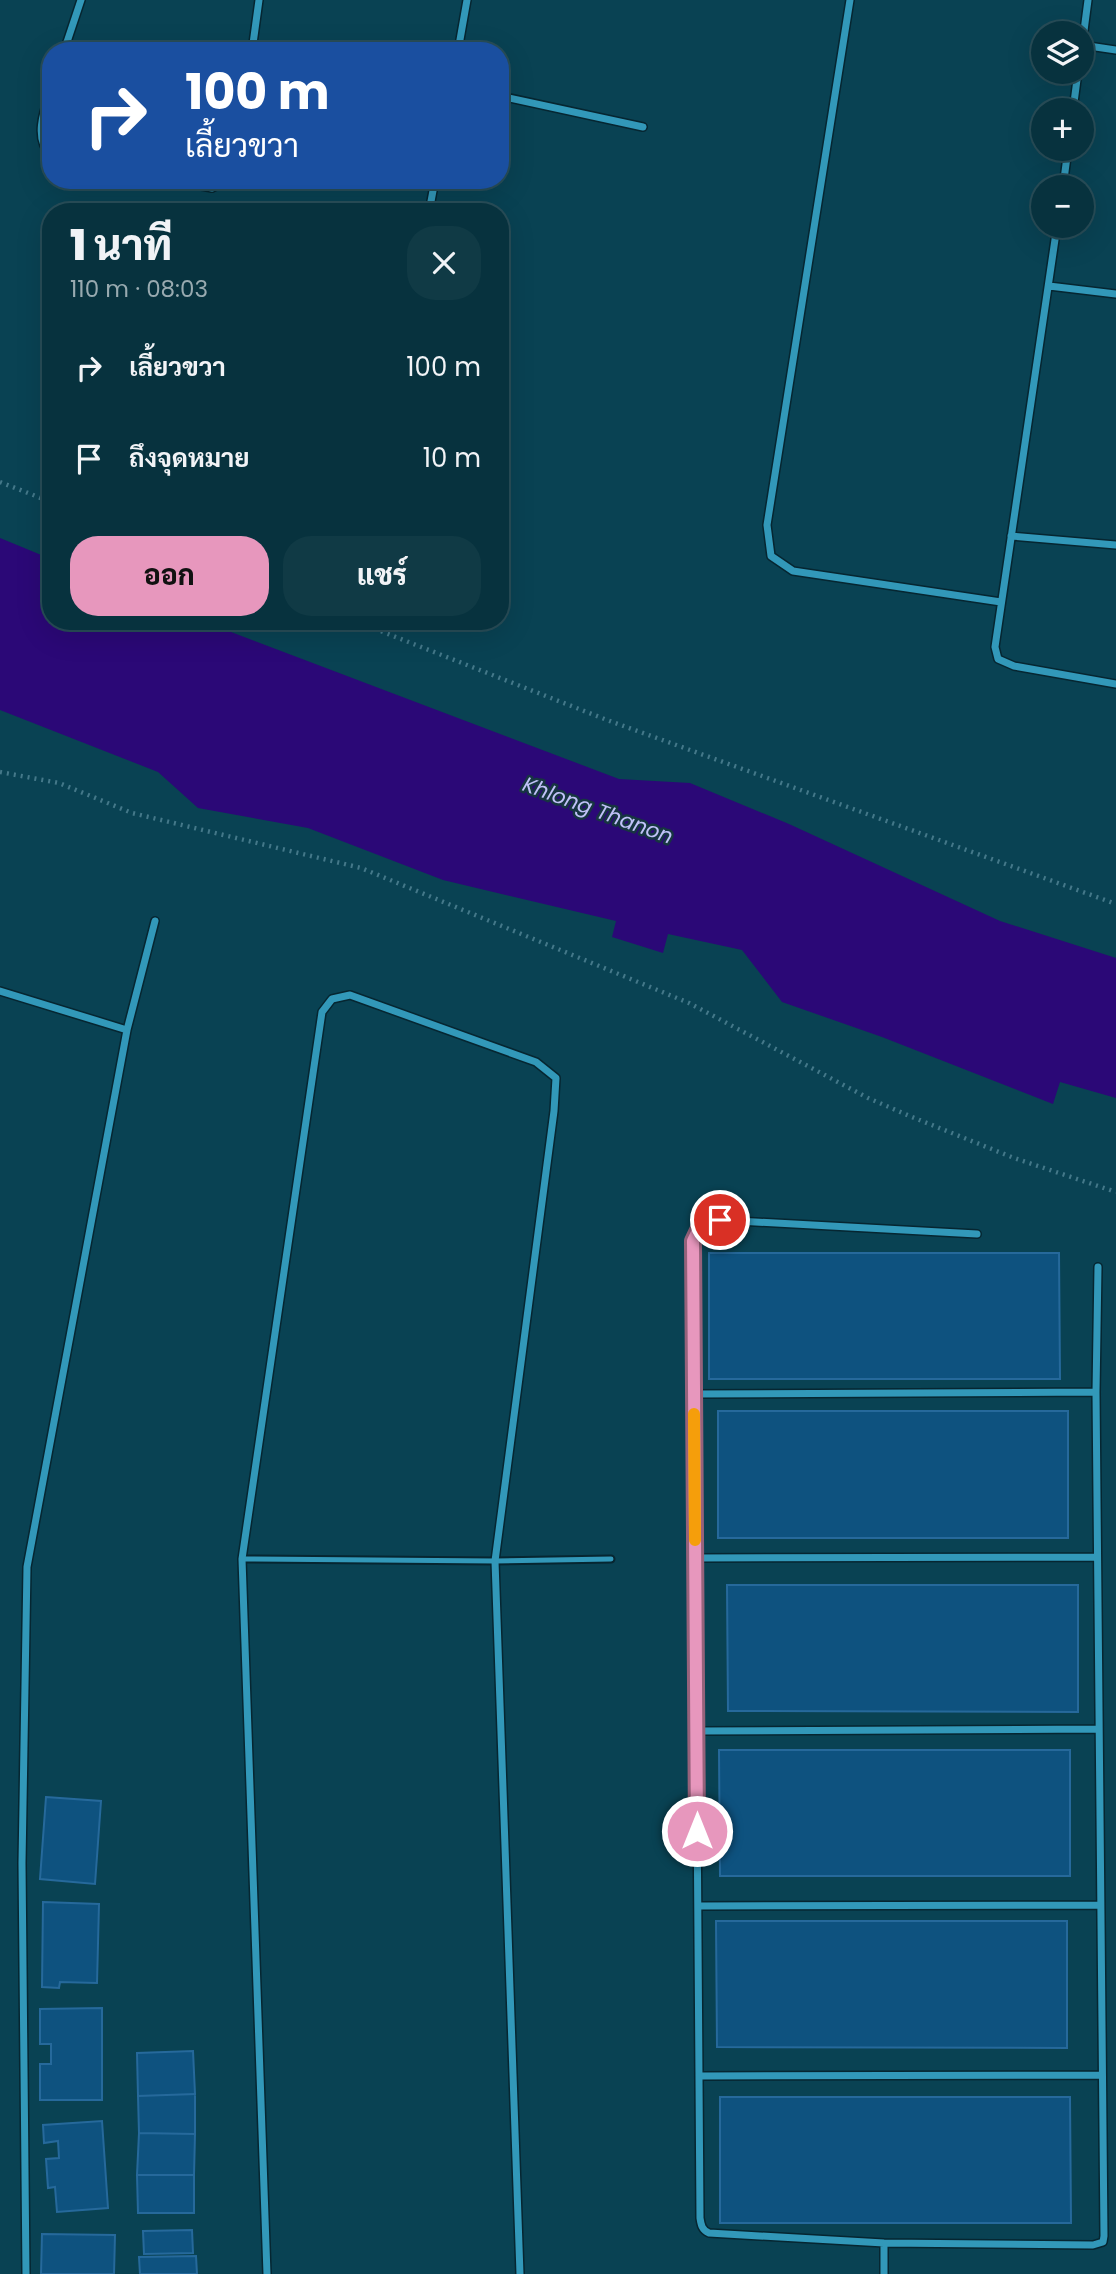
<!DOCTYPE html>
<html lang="th">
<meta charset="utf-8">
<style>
body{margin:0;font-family:Poppins,Sarabun,sans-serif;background:#103a45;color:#f1f3f6;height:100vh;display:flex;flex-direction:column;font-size:26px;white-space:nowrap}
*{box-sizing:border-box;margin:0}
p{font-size:23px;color:#98aab0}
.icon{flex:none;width:38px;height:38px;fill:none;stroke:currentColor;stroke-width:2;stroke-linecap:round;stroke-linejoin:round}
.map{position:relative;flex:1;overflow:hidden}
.sheet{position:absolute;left:42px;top:203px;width:467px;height:427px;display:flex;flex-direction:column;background:#07323e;border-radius:28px;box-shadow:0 7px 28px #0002,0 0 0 2px #284d58}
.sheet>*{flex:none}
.banner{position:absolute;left:42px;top:42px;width:467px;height:147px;border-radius:28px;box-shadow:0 7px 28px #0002,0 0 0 2px #284d58;background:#1a4fa0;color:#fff;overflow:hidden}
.controls{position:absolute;left:1031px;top:21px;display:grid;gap:14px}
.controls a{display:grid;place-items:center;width:63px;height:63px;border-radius:50%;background:#07323e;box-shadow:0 7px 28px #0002,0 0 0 2px #284d58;font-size:35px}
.pin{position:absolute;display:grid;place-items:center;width:60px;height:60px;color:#fff;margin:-30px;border:4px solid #fff;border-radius:50%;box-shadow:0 2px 7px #0007}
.me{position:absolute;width:77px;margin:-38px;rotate:0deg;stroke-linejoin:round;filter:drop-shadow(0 0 5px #0008)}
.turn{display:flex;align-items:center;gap:24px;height:147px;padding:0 28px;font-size:32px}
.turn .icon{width:91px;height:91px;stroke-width:2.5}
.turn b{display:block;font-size:49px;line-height:60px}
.round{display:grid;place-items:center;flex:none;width:74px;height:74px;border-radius:28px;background:#103a45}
.headline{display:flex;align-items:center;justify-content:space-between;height:119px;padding:0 28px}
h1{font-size:42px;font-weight:800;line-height:52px}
.cta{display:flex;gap:14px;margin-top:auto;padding:14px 28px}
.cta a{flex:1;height:80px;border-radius:28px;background:#e797bd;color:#111;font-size:28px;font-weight:800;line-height:80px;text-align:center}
.cta a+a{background:#103a45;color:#f1f3f6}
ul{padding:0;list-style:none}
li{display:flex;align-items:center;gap:21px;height:91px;padding:0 28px}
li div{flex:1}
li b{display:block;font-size:26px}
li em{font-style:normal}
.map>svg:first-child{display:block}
.water{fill:#2b0877}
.building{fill:#0e527f;stroke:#26699b;stroke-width:2}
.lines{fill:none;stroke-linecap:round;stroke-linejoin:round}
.service-casing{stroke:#062631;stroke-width:9}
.minor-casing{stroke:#062631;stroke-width:10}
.path{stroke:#447889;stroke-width:4.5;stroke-dasharray:2 5;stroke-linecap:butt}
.service{stroke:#3298b9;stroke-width:5}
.minor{stroke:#3298b9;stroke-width:7}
.route-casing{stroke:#96627b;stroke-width:18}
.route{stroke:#e797bd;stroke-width:12}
.slow{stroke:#f59e0b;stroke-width:12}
.labels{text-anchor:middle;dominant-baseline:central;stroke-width:5;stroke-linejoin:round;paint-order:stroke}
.water-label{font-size:21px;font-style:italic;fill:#c0c1f8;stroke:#173541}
</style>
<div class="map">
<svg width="1116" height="2274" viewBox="0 0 1116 2274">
<rect width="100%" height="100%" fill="#094253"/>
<path class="water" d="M0,538l51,21v62h151l417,158 71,4 99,41 211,97 116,37v140l-56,-16 -7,22 -171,-67 -100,-35 -40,-52 -74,-16 -5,19 -51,-16 4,-16 -173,-41 -135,-52 -110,-20 -40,-36 -158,-62z"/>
<path class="building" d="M709,1253h350l1,126h-351z
M718,1411h350v127h-350z
M727,1585h351v127l-350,-1z
M719,1750h351v126h-350z
M46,1797l55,4 -6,83 -55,-5z
M43,1902l56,2 -2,79 -37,-1 -1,6 -17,-1z
M716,1921h351v127l-350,-1z
M102,2008v92h-62v-36h11v-20h-11v-35z
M193,2051l2,43 -57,2 -1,-43z
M195,2094v40l-56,-1 -1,-37z
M720,2097h350l1,126h-351z
M102,2121l6,87 -51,4 -2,-25 -7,1 -2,-29 13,-1 -1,-17 -14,2 -1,-18z
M139,2133l56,1 -1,41h-57z
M137,2175h57v38h-56z
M192,2230l1,23 -49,1 -1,-23z
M42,2234l73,1 -1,39h-73z
M196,2256l1,18h-57l-1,-17z"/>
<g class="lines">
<g class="service-casing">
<path id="service" d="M242,1559l253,2 116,-2"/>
</g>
<g class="minor-casing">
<path id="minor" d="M850,0l-83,525 4,31 22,15 208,31
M1082,45l34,5
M1082,46l6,-46
M64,51l17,-51
M252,51l7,-51
M458,51l9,-51
M51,90c-7,20 -18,49 0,65
M500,96l143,31
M1073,110l5,-38
M171,180l41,8 16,-8
M1063,187l5,-38
M429,212l6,-32
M1057,226l-62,421 3,12 16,7 102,18
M1049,286l67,8
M1011,536l105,9
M0,991l127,39
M977,1234l-257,-14 -20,6 -7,15 7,977c1,7 2,12 9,15l175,10 209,2 10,-3 1,-6 -8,-844 2,-125
M694,1394l402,-2
M695,1558l402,-1
M697,1731l402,-2
M698,1906l402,-1
M700,2076l402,-1
M26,2274l-4,-411 5,-296 100,-537 28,-109
M267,2274l-25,-715 80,-547 10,-13 18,-4 186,67 20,16 -2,33 -59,450 25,713
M884,2274v-31"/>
</g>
<path class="path" d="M0,482l51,20
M355,621l252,99 509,184
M0,772l59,11 73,30 229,55 328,135 179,95 44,19 102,41 102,34"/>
<use href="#service" class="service"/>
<use href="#minor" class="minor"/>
</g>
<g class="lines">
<g class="route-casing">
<path id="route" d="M697,1831l-4,-590 7,-15 20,-6"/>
</g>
<use href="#route" class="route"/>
<path class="slow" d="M694,1414l1,126"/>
</g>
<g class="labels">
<g class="water-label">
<text transform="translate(598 810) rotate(20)">Khlong Thanon</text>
</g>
</g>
</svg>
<div class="controls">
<a><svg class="icon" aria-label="layers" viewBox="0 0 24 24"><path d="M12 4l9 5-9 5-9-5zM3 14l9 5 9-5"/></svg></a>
<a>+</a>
<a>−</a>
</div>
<div class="pin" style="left:720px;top:1220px;background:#d93025"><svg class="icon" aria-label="arrive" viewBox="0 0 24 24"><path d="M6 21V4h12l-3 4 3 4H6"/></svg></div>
<svg class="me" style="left:697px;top:1831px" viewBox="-20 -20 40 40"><circle r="17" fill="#e797bd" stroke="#fff" stroke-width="3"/><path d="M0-11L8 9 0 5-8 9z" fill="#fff"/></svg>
<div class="banner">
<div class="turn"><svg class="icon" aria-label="right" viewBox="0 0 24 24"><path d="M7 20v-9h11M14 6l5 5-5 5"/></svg><div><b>100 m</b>เลี้ยวขวา</div></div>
</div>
<section class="sheet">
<div class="headline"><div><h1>1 นาที</h1><p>110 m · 08:03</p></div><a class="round"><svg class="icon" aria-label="close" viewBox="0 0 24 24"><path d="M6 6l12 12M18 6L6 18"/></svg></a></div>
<ul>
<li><svg class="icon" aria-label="right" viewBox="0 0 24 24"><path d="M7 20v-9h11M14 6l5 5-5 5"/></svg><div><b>เลี้ยวขวา</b></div><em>100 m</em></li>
<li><svg class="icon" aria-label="arrive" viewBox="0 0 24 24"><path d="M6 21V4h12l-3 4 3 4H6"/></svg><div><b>ถึงจุดหมาย</b></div><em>10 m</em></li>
</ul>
<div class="cta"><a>ออก</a><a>แชร์</a></div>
</section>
</div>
